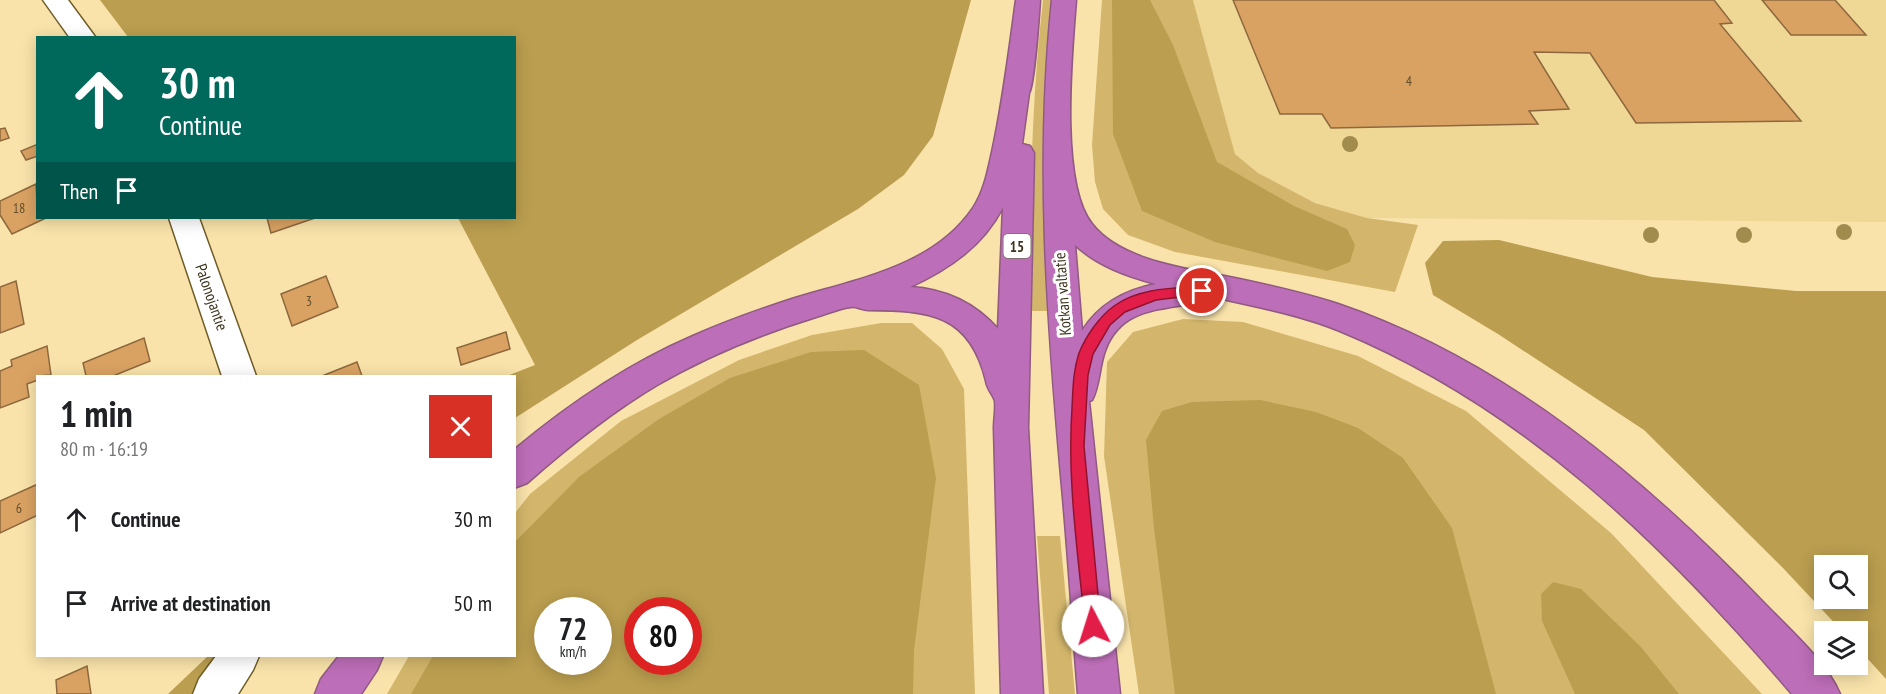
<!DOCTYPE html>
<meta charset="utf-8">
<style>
body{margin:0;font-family:"PT Sans Narrow",sans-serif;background:#f6f6f6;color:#202124;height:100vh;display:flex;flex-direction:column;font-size:22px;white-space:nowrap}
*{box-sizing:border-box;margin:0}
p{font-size:20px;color:#757577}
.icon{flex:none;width:33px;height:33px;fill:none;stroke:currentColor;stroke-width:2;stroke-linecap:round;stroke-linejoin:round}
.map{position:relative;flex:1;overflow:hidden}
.side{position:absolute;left:36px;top:375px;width:480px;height:282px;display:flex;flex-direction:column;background:#fff;border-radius:0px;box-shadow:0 3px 15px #0003}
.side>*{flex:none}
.hud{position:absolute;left:36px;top:36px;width:480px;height:183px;border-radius:0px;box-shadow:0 3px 15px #0003;background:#00695c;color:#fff;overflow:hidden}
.buttons{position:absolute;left:1814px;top:555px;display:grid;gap:12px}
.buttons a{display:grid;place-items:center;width:54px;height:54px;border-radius:0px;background:#fff;box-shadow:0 3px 15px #0003;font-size:30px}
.speed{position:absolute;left:534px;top:597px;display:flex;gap:12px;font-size:30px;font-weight:700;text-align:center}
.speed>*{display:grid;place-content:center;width:78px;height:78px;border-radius:50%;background:#fff;box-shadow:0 3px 15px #0003;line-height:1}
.speed small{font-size:15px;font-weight:400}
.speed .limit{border:9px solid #d22;background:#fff;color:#111}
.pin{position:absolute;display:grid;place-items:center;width:51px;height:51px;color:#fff;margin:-26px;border:3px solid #fff;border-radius:50%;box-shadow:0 2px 6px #0007}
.me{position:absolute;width:66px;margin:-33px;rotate:355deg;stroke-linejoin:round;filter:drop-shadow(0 0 4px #0008)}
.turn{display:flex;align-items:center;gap:21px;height:126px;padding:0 24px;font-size:27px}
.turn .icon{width:78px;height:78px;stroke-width:2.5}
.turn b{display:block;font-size:42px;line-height:51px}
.then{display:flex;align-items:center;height:57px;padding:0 24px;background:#0003;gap:12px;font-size:22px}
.round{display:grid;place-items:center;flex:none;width:63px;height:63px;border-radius:0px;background:#f6f6f6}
.overview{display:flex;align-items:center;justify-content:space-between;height:102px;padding:0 24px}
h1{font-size:36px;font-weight:800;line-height:45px}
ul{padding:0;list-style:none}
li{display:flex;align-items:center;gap:18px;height:84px;padding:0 24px}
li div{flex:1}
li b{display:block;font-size:22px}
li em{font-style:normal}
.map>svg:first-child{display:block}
.built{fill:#efd796}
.green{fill:#d3b66b;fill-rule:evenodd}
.forest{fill:#bb9e4f;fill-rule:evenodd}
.building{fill:#d9a263;stroke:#8d683d;stroke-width:1.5}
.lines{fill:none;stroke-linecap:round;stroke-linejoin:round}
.minor-casing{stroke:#705d27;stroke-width:3}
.highway-casing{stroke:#905a82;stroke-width:3}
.minor{fill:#fff;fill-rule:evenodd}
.highway{fill:#bd6eb8;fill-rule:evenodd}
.tree{fill:#a18c4e}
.route{fill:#e11d48;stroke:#92132f;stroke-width:1.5}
.labels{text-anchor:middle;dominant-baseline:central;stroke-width:6;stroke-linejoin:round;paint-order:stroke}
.number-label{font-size:14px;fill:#64502e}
.shield{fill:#fff;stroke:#777161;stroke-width:1.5}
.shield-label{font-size:15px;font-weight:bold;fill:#3d341d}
.street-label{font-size:16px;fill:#3d341d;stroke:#fff}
</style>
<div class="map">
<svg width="1886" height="694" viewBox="0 0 1886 694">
<rect width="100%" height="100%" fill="#f9e3aa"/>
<path class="built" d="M1193,0h693v222l-519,-4 -52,-15 -57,-30 -23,-19z"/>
<path class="green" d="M1043,0h12l-10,162 2,149h-18c1,-104 2,-207 14,-311z
M1102,0h91l42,154 23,19 57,30 52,15 51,7 -23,67 -220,-40 -47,-17 -25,-26 -8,-27 -3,-37z
M1183,319l60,3 115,34 108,55 145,122 151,161h-623l-35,-238 3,-94 26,-30z
M881,323h31l30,26 22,40 11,305h-588l22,-38h105l1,-143 15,-19 91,-73 118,-61 73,-25zM548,610h50v52h-50zM638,610h50v52h-50z
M1037,536h23l15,158h-26z"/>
<path class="forest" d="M100,0h871l-38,136 -29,39 -46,34 -221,131 -122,78 -1,-42h-7l28,-11 -77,-147h56v-180l-386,-1z
M1112,0h38l23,45 44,117 77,44 53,23 8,16 -5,17 -23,9 -112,-29 -73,-31 -29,-77z
M1499,240l153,37 144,14h90v388l-29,-32v-15l-15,-1 -59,-63 -139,-138 -146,-96 -65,-39 -8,-32 18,-22zM1824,566h33v32h-33z
M864,350l55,35 17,93 -22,172 -1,44h-502l22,-38h81l1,-114 64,-65 80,-58 71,-41 81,-26zM598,610v52h-50v-52zM688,610v52h-50v-52z
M1260,400l56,12 42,16 45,30 49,70 44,166h-321l-21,-166 -8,-88 16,-29 30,-9z
M1553,582l28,7 60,58 38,47h-104l-33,-73 -1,-27z
M208,656h9l-18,38h-31z"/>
<path class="building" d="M1233,0h481l18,23 -12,1 81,97 -165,2 -46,-70 -56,-1 35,57 -40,2 9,13 -207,4 -9,-14h-42z
M1762,0h73l31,35h-75z
M5,128l4,10 -9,3v-12z
M38,144v12l-12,4 -5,-9z
M36,184l2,34h8l-34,16 -12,-19v-14z
M267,218h48l-44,15z
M326,276l12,31 -46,19 -11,-32z
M16,281l8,43 -24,9v-46z
M506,332l4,17 -49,16 -4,-17z
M144,338l6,23 -37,15h-27l-3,-13z
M47,346l4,29 -13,1v4l-11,4 2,13 -29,11v-37l12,-5 -1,-6z
M357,362l5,14h-40z
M38,484v31l-38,18v-32z
M87,666l4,28h-34l-1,-14z"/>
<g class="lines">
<g class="minor-casing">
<path id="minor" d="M43,0h25l28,38h-26z
M169,218h30l57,158h-34z
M216,656h43l-6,14 -15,24h-45l6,-15z"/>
</g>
<g class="highway-casing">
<path id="highway" d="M1016,0h24c-1,15 -6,86 -11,93l-7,51 8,2 4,7 -6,275 15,266h-42l-7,-266c0,-8 2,-19 1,-27 -1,-5 -8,-12 -9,-20 -16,-67 -57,-71 -118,-71 -6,0 -12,-4 -17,-3 -11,1 -24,7 -35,10 -55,17 -109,39 -159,68 -47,28 -89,62 -130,98l-13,5v-38c55,-46 114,-86 179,-114 34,-15 68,-27 102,-38 63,-19 139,-32 178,-90 11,-16 15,-38 19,-56 11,-50 17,-101 24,-152zM1003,207l-5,122c-23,-26 -53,-40 -88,-42 39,-18 73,-41 93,-80z
M1052,0h24c-4,52 -17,183 16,224 31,40 106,46 152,56 32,7 63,14 94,24 167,57 305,173 426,299 24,25 62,58 76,91h-48c-127,-149 -268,-287 -452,-363 -42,-17 -87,-25 -131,-35l-2,4c-37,11 -85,3 -102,51 -6,16 -5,34 -13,49l-3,1 31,293h-42c-6,-73 -10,-145 -17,-218 -14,-159 -26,-316 -9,-476zM1075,245c23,21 51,31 81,39 -31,6 -57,20 -74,47z
M339,656h44l-6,14 -16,24h-46l6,-15z"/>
</g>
<use href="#minor" class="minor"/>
<use href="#highway" class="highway"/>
</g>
<g class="tree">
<circle cx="1350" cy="144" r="8"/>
<circle cx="1844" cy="232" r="8"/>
<circle cx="1651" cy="235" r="8"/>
<circle cx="1744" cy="235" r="8"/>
</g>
<path class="route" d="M1202,286l6,5 -2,3 -50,6 -31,12 -15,13 -17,29 -5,21 -4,71 17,180 -2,6 -6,2 -6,-2 -2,-6c-7,-72 -18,-146 -13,-218 1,-19 1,-37 7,-55 7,-17 20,-36 35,-47 24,-18 59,-18 88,-20z"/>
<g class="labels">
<g class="number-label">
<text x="1409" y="81">4</text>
<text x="19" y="208">18</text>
<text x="309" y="301">3</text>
<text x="19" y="508">6</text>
</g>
<rect class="shield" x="1003.5" y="234" width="27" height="24" rx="4.5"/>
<g class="shield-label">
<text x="1017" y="246">15</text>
</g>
<g class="street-label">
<text transform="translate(1062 294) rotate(-94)">Kotkan valtatie</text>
<text transform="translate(212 297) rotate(71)">Palonojantie</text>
</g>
</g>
</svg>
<div class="buttons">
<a><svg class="icon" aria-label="search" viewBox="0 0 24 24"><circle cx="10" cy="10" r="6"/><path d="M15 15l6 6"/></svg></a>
<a><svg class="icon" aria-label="layers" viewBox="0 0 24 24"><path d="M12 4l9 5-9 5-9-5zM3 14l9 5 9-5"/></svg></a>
</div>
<div class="speed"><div>72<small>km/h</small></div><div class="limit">80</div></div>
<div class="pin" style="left:1202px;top:291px;background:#d93025"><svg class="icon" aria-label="arrive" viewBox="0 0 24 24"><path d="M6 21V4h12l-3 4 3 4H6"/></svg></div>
<svg class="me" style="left:1093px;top:626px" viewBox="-20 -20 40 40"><circle r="19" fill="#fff"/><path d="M0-13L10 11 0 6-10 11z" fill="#e11d48"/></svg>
<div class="hud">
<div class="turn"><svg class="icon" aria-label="ahead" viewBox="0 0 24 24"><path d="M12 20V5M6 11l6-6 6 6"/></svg><div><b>30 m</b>Continue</div></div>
<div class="then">Then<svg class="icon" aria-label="arrive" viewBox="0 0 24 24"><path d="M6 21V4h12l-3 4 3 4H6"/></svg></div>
</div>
<section class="side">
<div class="overview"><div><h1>1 min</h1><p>80 m · 16:19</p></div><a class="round" style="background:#d93025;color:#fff"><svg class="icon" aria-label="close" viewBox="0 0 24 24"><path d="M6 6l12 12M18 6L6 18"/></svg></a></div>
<ul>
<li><svg class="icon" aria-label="ahead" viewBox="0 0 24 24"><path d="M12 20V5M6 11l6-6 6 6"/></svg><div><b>Continue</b></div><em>30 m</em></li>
<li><svg class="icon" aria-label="arrive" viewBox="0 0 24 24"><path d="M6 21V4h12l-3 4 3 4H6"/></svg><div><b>Arrive at destination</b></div><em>50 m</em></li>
</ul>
</section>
</div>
